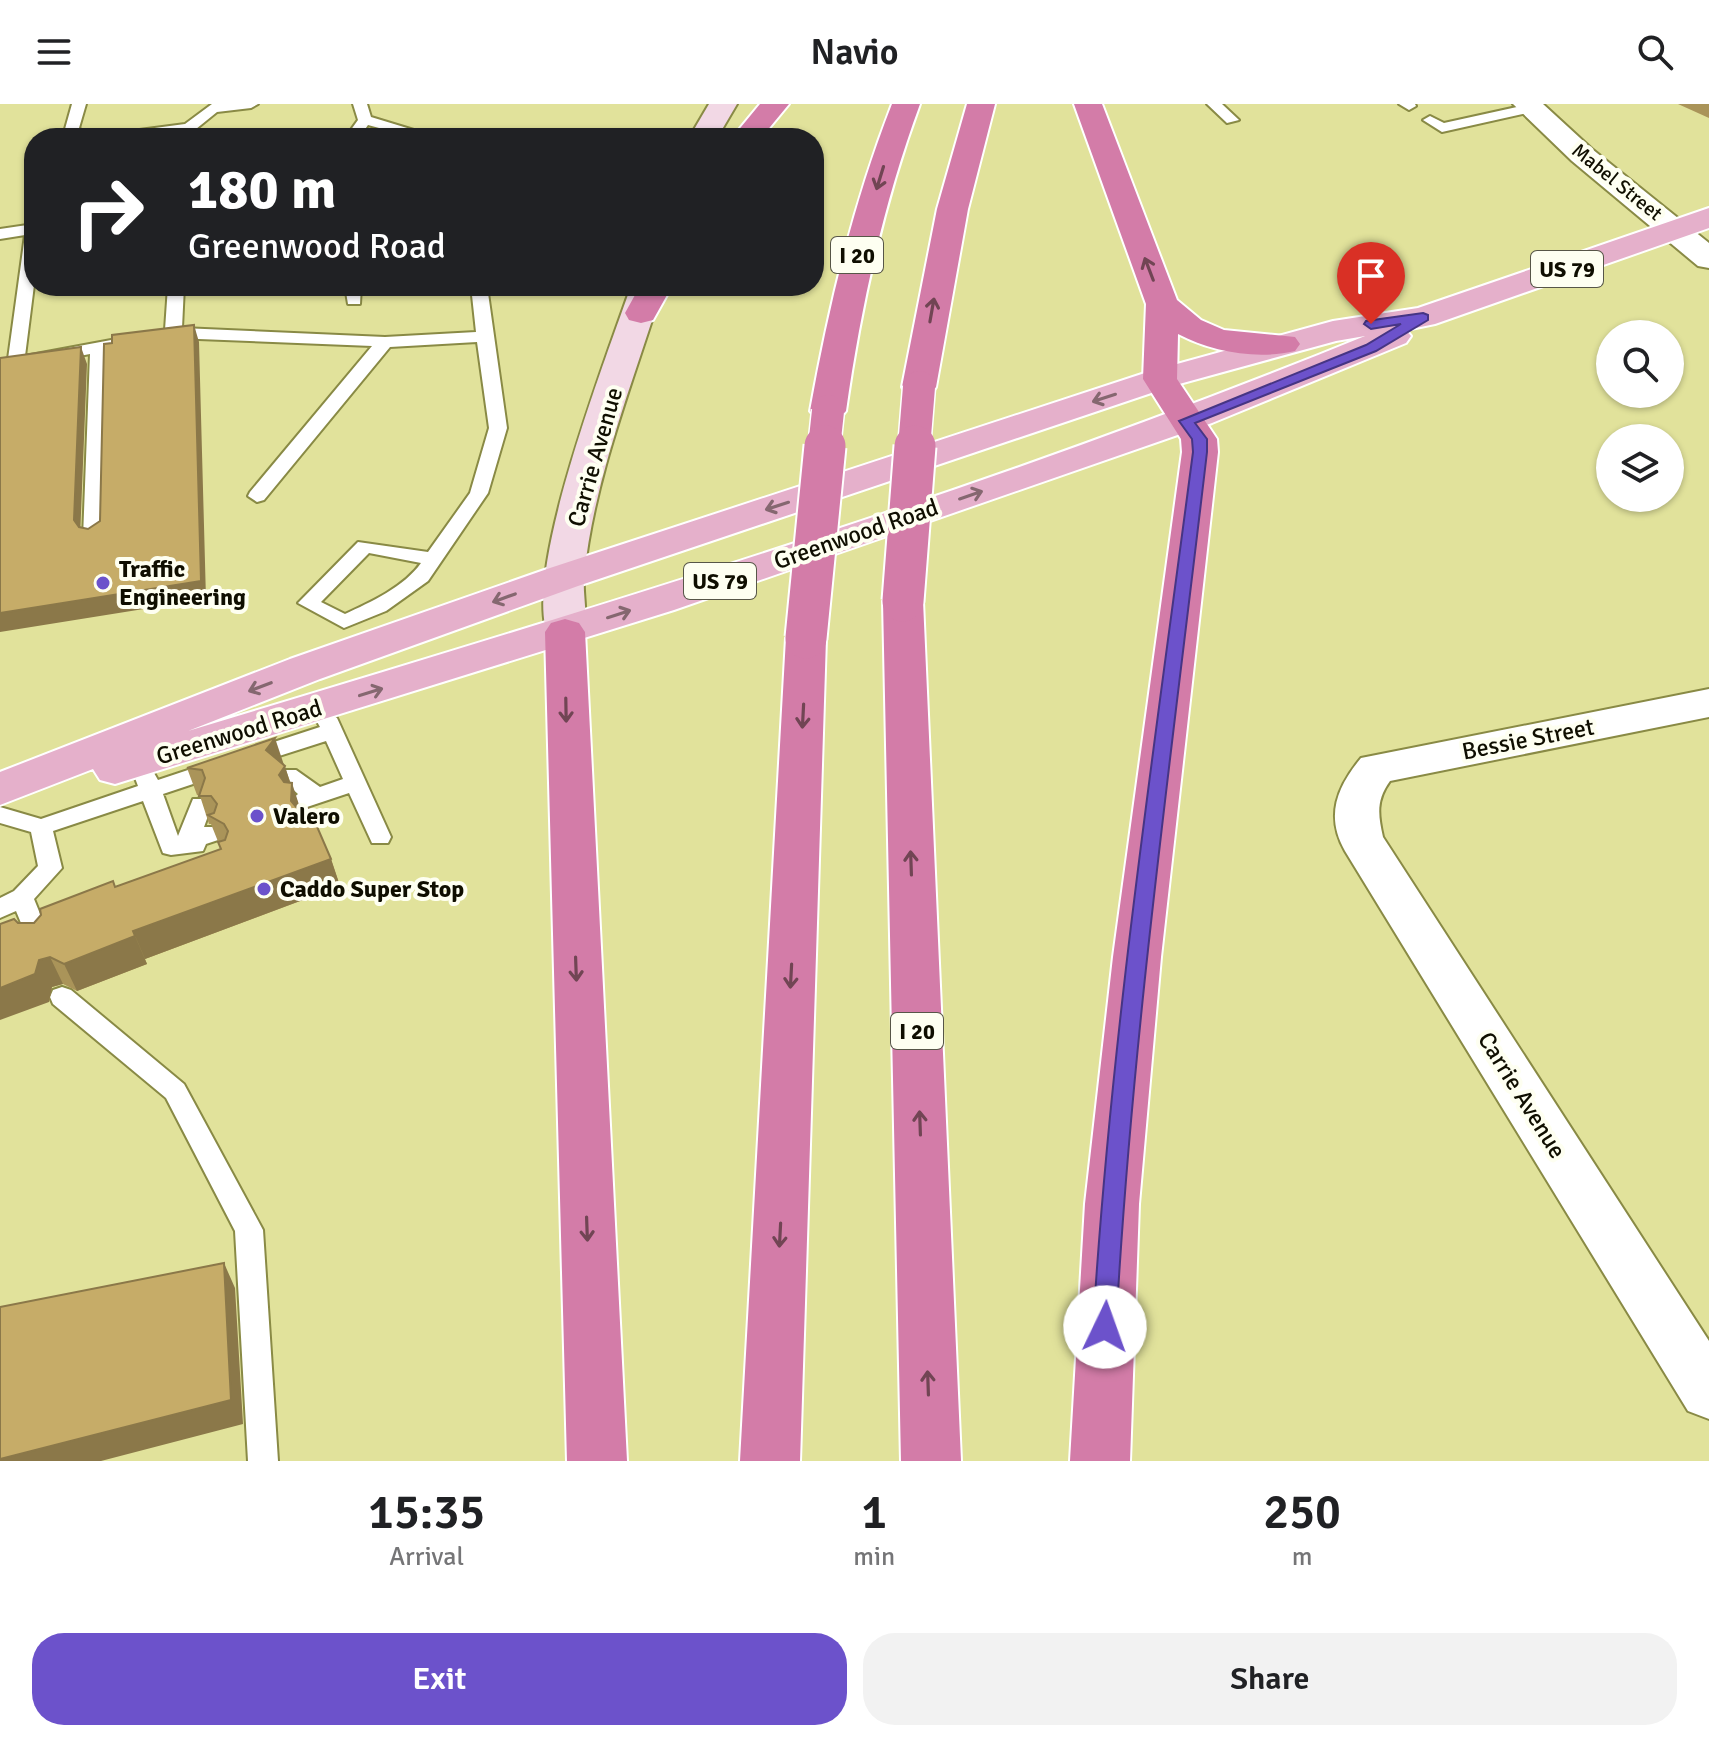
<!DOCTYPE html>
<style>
body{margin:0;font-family:Signika,sans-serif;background:#f2f2f2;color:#202124;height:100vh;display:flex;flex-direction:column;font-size:30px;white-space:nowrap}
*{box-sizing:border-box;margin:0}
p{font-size:26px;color:#757577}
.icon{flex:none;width:44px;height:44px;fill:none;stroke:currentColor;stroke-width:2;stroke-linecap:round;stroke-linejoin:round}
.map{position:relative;height:1357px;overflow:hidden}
.details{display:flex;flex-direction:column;background:#fff;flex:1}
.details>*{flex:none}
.top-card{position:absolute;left:24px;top:24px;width:800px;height:168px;border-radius:32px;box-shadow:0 2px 6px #0004;background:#202124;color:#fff;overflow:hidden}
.controls{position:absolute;left:1596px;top:216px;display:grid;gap:16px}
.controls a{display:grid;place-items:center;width:88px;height:88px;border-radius:50%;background:#fff;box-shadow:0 2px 6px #0004;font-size:40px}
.pin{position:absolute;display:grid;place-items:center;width:68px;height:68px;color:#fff;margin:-82px -34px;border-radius:50% 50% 50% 0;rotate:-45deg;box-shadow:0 0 8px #0007}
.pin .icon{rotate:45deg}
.me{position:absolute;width:88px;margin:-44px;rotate:3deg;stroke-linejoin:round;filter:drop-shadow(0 0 6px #0008)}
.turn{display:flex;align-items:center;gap:28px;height:168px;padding:0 32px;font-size:36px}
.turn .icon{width:104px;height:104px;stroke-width:2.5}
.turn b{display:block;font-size:56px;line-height:68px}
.eta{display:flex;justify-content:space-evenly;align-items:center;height:136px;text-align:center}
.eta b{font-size:48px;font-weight:600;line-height:56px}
.action{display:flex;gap:16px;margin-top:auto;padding:16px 32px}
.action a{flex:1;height:92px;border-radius:32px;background:#6c52cb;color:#fff;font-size:32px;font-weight:600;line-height:92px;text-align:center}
.action a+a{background:#f2f2f2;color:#202124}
header{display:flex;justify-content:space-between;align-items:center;height:104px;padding:0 32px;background:#fff;font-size:36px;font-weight:600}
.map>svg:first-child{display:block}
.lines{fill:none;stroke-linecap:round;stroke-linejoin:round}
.lane-casing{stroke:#898a45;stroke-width:4}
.street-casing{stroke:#898a45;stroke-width:4}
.secondary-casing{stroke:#898a45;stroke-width:4}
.primary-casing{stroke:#fff;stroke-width:4}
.highway-casing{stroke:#fff;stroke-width:4}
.lane{fill:#fff;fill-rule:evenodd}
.street{fill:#fff;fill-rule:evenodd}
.secondary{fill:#f2d8e5;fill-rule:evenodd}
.primary{fill:#e5b0cb;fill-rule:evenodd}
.highway{fill:#d37ca8;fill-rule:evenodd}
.highway-bridge-far1-casing{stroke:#fff;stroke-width:35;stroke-linecap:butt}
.highway-bridge-casing{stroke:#fff;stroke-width:45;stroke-linecap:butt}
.highway-bridge-far1{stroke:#d37ca8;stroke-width:32}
.highway-bridge{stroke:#d37ca8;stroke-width:41}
.wall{fill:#aa9459}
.shaded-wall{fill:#8b7849}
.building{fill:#c6ac68;stroke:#8b7849;stroke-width:2}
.oneway{stroke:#714554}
.oneway2{stroke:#856770}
.route{fill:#6c52cb;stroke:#463584;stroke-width:2}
.poi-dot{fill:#6c52cb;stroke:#fefff1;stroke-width:3}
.labels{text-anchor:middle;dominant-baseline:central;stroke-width:8;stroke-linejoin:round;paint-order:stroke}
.far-street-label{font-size:20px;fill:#0f0e00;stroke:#fefff1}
.shield{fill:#fefff1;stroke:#575648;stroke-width:2}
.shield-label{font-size:22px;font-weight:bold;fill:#0f0e00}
.street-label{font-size:24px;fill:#0f0e00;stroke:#fefff1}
.poi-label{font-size:24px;font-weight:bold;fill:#0f0e00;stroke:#fefff1;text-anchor:start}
</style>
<header><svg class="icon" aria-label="menu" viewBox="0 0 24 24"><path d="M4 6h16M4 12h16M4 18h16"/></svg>Navio<svg class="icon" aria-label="search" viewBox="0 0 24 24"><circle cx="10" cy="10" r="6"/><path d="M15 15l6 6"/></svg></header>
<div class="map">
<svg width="1709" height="1357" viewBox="0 0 1709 1357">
<rect width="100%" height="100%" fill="#e1e29b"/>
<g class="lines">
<g class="lane-casing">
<path id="lane" d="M72,0h14l-7,24 10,10h-15l-9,-9z
M212,0h46l-7,4 -34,4 -21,17 -1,9h-14v-5l-79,5 7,-4 76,-10z
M353,0h14l4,13 69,21h-24l-48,-13 -9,13h-14l13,-18z
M1207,0h15l17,16 -12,3z
M1399,0h16l1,2 -7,4z
M1530,0l6,1v6l-94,21 -19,-12 7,-4 14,7z
M34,120v61l-9,71 140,-26 3,-44h16l-2,42 203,9 91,-5 -5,-46h16l20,142 -19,65 -60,88 -42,30 -42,17 -46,-25 60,-61 70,10 42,-59 19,-65 -12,-86 -87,5 -126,153 -7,2 -9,-6 2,-4 122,-146 -199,-8 -66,13 -4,187 -10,6 -7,-2 -3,-4 7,-184 -90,17v-10l8,-2 17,-124 -25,4v-10zM369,449l52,10c-17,24 -50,39 -76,51l-24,-12z
M345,182h16l-1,18h-12z
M326,607l11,7 54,119 -3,6h-16l-23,-50 -48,16 -8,-2 -3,-6 8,-7 -21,-19 3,-5h16l24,17 23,-8 -17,-38 -75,24 -11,-8 3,-5 77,-25 -5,-9z
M218,656l8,3 3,5 -3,5 -63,21 15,42 15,-37h16l3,6 -8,22h17l3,6 -3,6 -15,5 -3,7 -32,4 -8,-2 -20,-52 -90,30 9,37 -28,31 17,42 -4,6h-16l-15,-36 -16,7v-20l14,-7 24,-25 -7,-34 -31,-9v-16l41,12 97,-33 -3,-8 3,-5h16l4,7z
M62,883l9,3 113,94 79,146 15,231h-30l-13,-230 -69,-133 -113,-94 -3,-7 3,-7z"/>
</g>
<g class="street-casing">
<path id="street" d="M1513,0h30l49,45 117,94v25l-11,-2 -126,-105z
M1709,585v28l-319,64c-14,19 -12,34 -7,56l326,504v78l-21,-8 -343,-560c-20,-35 -8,-64 16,-93z"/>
</g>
<g class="secondary-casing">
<path id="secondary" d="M709,0h28l-20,34h-28z
M631,182h32c-29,94 -69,191 -79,290 -2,21 7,47 -5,65l-14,4 -14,-4c-35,-54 58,-290 80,-355z"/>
</g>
<g class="primary-casing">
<path id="primary" d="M1709,104v20l-274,96 -29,6 5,6 -5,7 -194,80 -538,187 -559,174 -15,-4 -7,-11 -93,36v-33l290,-113 260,-91 598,-196 185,-51 85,-13zM1365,232c-383,157 -781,275 -1177,395l132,-52 258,-93 594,-200 164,-45z"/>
</g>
<g class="highway-casing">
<path id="highway" d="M760,0h29l-28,34h-29z
M892,0h28c-37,100 -59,202 -74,307l-6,7 -12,4 -12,-4 -6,-7c19,-105 43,-207 82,-307z
M967,0h28l-27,105 -32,178 -5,7 -12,3 -12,-3 -5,-7 35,-178z
M1074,0h28l75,196 24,20 23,10 71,7 5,7 -5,7c-38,9 -83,1 -117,-17l-1,45 40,60 1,13 -57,505 -22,247 -9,257h-60l15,-257 28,-247 69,-505 -1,-13 -38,-60 3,-75z
M640,182h32l-19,34 -12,3 -12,-3 -4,-7z
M903,484l14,4 6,9 38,860h-60l-18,-860 6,-9z
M565,515l14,4 6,9 42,829h-60l-22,-829 6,-9z
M806,521l14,4 6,9 -26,823h-60l46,-823 6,-9z"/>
</g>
<use href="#lane" class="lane"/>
<use href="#street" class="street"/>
<use href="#secondary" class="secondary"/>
<use href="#primary" class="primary"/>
<use href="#highway" class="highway"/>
<g class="highway-bridge-far1-casing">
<path id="highway-bridge-far1" d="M824,344l4,-37
M914,344l5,-61"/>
</g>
<g class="highway-bridge-casing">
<path id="highway-bridge" d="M903,497l12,-155
M806,534l19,-192"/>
</g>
<use href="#highway-bridge-far1" class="highway-bridge-far1"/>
<use href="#highway-bridge" class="highway-bridge"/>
</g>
<path class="wall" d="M1678,0h31v14z
M284,661l16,43 31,51 9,27 -195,73 2,5 -70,27 -14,-7 -11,3 -3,15 -31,-79h16l81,-36 106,-38 -10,-25h-2l-9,-28 -3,-1 -10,-27z"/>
<path class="shaded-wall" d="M194,221l5,17 7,257 -206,33v-19l201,-32z
M81,243l6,17 -7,174 -6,-18z
M275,634l9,27 -18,-15z
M285,662l7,23v-6l9,28 -2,17 -20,-53z
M331,755l9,27 -195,73 -12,-28z
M135,832l12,28 -70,27 -13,-27z
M50,853l13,27 -11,3 -3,15 -49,18v-32l39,-28z
M224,1159l11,25 8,136 -142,37h-101v-2z"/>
<path class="building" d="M194,221l7,256 -201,32v-255l81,-11 -7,173 5,7 9,2 12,-8 4,-177 8,-1v-8z
M275,634l-9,12 19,16 -6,9 5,7 8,1 -1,18 6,7h12l22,51 -198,72 2,5 -71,28 -14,-7 -11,3 -4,14 -35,14v-64l14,-5 4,4h16l7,-8 -1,-6 73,-28 2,6 106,-38 -3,-7 7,-2 3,-9 -4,-7 -16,-9 6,-2 3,-9 -6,-8h-12l6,-18 -3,-8 -15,-2z
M224,1159l7,137 -231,59v-152z"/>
<defs><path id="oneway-shaft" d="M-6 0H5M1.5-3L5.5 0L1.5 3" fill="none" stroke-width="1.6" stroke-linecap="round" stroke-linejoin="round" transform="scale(2)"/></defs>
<g class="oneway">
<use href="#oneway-shaft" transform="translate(880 74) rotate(107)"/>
<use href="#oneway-shaft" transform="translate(1149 165) rotate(-111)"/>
<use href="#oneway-shaft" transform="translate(932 206) rotate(-80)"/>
<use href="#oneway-shaft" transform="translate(566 606) rotate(89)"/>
<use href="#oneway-shaft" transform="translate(803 612) rotate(93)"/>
<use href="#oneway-shaft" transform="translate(911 759) rotate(-92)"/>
<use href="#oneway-shaft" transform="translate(576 865) rotate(88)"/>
<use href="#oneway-shaft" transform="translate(791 872) rotate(93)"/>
<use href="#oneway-shaft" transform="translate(920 1019) rotate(-92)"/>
<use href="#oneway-shaft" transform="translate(587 1125) rotate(88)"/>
<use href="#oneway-shaft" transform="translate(780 1131) rotate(93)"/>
<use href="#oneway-shaft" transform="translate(928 1279) rotate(-92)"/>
</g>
<g class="oneway2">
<use href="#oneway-shaft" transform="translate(1104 294) rotate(162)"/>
<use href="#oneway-shaft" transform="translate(971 391) rotate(-19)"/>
<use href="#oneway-shaft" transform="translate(777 402) rotate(162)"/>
<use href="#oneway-shaft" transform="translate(504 494) rotate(160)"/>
<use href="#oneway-shaft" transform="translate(619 510) rotate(-18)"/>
<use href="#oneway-shaft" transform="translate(260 583) rotate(159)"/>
<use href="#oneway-shaft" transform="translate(371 588) rotate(-17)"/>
</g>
<path class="route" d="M1423,209l5,2v5l-52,31 -181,72 12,16v13c-34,291 -75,582 -91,875l-3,8 -8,3 -9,-3 -3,-8c18,-293 62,-584 100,-875l-1,-13 -13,-18 187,-76 35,-21 -30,5 -7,-5 2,-3z"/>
<g class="poi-dot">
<circle cx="103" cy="479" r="8"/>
<circle cx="257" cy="712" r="8"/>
<circle cx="264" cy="785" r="8"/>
</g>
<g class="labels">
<g class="far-street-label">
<text transform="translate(1617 78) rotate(39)">Mabel Street</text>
</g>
<g class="shield">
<rect x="831" y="133" width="52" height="36" rx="6"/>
<rect x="1531" y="147" width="72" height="36" rx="6"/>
<rect x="684" y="459" width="72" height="36" rx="6"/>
<rect x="891" y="909" width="52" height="36" rx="6"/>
</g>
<g class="shield-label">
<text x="857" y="151">I 20</text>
<text x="1567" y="165">US 79</text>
<text x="720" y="477">US 79</text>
<text x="917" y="927">I 20</text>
</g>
<g class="street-label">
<text transform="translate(595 353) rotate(-74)">Carrie Avenue</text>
<text transform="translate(856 430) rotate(-19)">Greenwood Road</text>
<text transform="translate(239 628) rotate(-17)">Greenwood Road</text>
<text transform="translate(1528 635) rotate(-11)">Bessie Street</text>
<text transform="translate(1522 991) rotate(58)">Carrie Avenue</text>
</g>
<g class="poi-label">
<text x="119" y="465">Traffic<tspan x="119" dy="28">Engineering</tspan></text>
<text x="273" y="712">Valero</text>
<text x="280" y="785">Caddo Super Stop</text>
</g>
</g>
</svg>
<div class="controls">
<a><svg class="icon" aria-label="search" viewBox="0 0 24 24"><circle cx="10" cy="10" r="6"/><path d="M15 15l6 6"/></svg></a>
<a><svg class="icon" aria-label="layers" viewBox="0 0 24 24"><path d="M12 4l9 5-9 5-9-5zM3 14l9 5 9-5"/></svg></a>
</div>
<div class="pin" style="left:1371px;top:220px;background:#d93025"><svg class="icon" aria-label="arrive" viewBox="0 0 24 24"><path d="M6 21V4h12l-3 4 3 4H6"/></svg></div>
<svg class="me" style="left:1105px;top:1223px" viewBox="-20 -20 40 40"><circle r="19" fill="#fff"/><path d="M0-13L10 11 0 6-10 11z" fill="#6c52cb"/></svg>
<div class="top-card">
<div class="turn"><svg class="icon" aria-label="right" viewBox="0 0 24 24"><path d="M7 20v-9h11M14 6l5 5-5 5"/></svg><div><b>180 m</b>Greenwood Road</div></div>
</div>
</div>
<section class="details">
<div class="eta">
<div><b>15:35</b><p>Arrival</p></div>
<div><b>1</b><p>min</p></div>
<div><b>250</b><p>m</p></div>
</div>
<div class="action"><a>Exit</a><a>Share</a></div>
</section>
